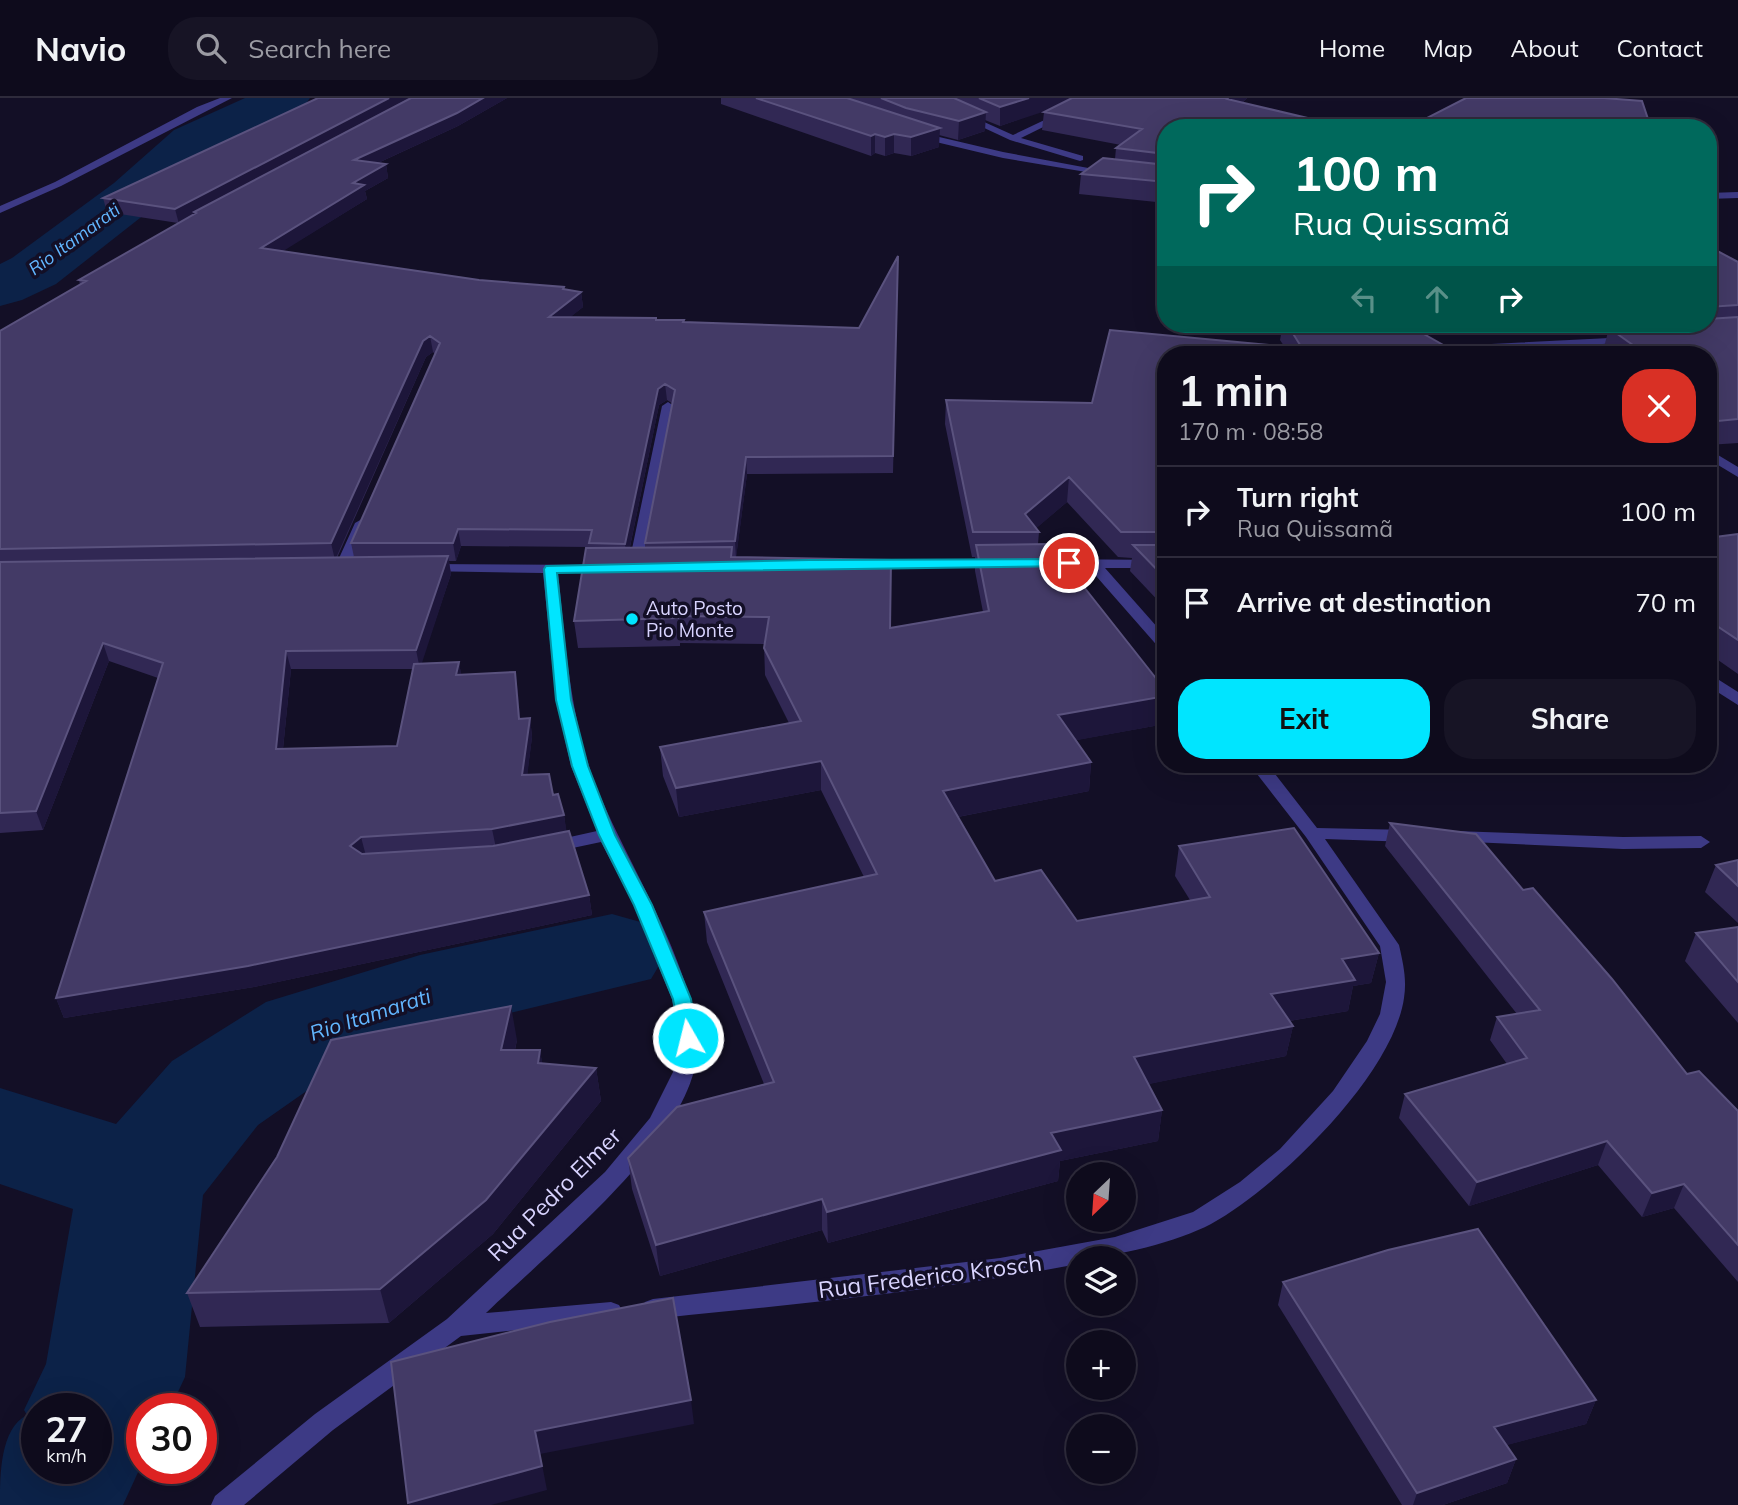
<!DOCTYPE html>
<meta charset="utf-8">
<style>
body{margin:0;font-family:Mulish,sans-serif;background:#171425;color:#f1f3f6;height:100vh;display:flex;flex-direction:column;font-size:26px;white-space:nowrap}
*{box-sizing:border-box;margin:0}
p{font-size:23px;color:#9b9ba3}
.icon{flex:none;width:38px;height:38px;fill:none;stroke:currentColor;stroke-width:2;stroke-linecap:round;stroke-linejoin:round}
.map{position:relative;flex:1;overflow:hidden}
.details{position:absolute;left:1157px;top:248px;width:560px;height:427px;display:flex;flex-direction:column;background:#0e0b1c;border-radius:28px;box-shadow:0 7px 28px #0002,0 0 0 2px #2e2b3b}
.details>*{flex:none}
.hud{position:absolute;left:1157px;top:21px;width:560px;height:214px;border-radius:28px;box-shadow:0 7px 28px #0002,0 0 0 2px #2e2b3b;background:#00695c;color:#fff;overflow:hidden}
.needle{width:46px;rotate:205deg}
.buttons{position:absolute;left:1066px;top:1064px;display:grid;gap:14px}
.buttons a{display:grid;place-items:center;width:70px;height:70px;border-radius:50%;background:#0e0b1c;box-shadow:0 7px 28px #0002,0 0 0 2px #2e2b3b;font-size:35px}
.speed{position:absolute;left:21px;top:1295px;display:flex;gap:14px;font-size:35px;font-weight:700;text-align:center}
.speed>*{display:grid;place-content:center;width:91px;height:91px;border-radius:50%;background:#0e0b1c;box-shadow:0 7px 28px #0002,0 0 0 2px #2e2b3b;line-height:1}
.speed small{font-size:18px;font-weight:400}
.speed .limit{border:10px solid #d22;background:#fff;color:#111}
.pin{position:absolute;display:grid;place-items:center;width:60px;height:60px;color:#fff;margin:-30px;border:4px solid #fff;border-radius:50%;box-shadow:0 2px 7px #0007}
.me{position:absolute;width:77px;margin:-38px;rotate:352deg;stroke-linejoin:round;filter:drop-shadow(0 0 5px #0008)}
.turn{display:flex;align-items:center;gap:24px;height:147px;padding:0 21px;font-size:32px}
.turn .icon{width:91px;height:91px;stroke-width:2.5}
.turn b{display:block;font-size:49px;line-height:60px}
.lanes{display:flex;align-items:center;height:66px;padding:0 21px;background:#0003;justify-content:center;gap:35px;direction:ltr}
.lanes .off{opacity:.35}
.round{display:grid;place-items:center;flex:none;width:74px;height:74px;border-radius:28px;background:#171425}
.headline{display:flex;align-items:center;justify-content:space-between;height:119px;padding:0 21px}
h1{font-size:42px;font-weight:700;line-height:52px}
.cta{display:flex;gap:14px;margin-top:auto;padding:14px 21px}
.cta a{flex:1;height:80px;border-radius:28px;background:#00e5ff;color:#111;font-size:28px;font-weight:700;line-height:80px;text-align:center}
.cta a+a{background:#171425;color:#f1f3f6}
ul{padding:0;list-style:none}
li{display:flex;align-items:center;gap:21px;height:91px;padding:0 21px;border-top:2px solid #2e2b3b}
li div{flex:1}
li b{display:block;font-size:26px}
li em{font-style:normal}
header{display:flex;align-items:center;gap:42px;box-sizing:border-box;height:98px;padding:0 35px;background:#0e0b1c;border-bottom:2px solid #2e2b3b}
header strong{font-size:33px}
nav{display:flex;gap:38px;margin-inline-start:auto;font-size:24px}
.search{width:490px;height:63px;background:#171425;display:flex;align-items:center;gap:18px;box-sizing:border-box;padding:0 24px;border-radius:28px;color:#9b9ba3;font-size:26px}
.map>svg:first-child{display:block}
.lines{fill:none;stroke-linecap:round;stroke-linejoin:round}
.river{fill:#0c2248;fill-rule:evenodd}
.minor{fill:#3d3a85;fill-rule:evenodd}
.wall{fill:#312854;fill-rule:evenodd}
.shaded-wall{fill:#1d163a}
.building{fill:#433a66;stroke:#5a527e;stroke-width:2}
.route{fill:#00e5ff;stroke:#0095a6;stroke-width:2}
.poi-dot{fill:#00e5ff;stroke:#130f26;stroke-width:2.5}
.labels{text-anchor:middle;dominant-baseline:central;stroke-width:7;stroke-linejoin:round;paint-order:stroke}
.far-water-label{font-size:18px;font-style:italic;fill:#62b6ff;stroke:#130f26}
.poi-label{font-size:19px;fill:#d9d4ff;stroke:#130f26;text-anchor:start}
.water-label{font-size:21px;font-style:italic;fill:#62b6ff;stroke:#130f26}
.near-street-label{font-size:23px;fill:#d9d4ff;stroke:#130f26}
</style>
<header>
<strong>Navio</strong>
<div class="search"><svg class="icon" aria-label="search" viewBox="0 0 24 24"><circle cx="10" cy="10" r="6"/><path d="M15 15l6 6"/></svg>Search here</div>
<nav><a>Home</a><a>Map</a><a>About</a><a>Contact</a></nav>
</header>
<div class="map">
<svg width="1738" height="1407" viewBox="0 0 1738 1407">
<rect width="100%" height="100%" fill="#130f26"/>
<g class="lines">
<path class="river" d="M245,0h65l-7,10 -93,44 -56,55 -98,77 -34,16 -22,6v-42l12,-6 102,-75 60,-53z
M612,816l39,11 16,27 -16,27 -212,51 -91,32 -90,63 -55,70 -18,182 -15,32h-28v48l-6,2 4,9 -17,37h-123c0,-31 0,-76 27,-90l-3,-5 22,-46 27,-155 -73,-25v-96l116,36 56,-63 94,-59 154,-47zM37,1311h59v59h-59z"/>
<path class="minor" d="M220,0h12l-171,88 -61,27v-7l55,-24 142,-75z
M920,0h11l82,37 78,-37h11l-81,40 62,18v4l-3,1 -70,-21z
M918,34l85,20 112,21 -5,3 -107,-18 -88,-21 -2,-2z
M1738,94v6l-30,1v-6z
M1630,239l4,1v4l-203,13 -6,-4 6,-4z
M668,304l6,4 -32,162 -7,4 -7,-4 34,-162z
M1708,351l30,18v10l-30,-18z
M362,421l7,4 -20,44 -7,4 -5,-1 -2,-3 20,-44z
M868,461h130l7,4 -7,4 -135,-1 -2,-3z
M1043,461l123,1v8h-61l61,69v15l-5,-2 -72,-82 -51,-2 -2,-3z
M427,466l179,1 7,4 -7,4h-48c7,65 11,131 31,193 26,84 126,221 105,305 -22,84 -146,182 -208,242l125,-11 8,3 4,7 -4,7 -158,17 -128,94 -89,75h-33l4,-9 100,-82 132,-95 158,-147 45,-54 23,-46 5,-34 -6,-39 -38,-94 -33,-63 -52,11 -9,-6 3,-4 54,-12 -26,-65 -15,-66 -13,-127 -121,-2 -2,-3z
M1708,575l30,19v13l-30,-19z
M1250,667h18l49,63 93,2 9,6 -9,6 -85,-3 74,106c4,18 8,34 5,53 -11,77 -126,189 -193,226 -32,17 -97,34 -133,34v6c-128,25 -259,38 -389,51l-36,4 -8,-3 -4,-7 4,-7 8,-3 347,-41 115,-21 78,-25 47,-30 40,-33 53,-58 34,-50 13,-27 6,-32 -6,-36 -74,-109z
M1455,733l168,6 78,-1 9,6 -9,6 -78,1 -174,-8 -3,-4 3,-4z"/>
</g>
<path class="wall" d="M318,0h189l-49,28 -80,37 8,1 2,14 -23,13 2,8 -85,52 197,29 85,7v2l17,3 2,15 -13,10 86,1 1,2h27v2l175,6 39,-72 -5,217 -146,1 -11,83 155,3 -1,68 93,-16 -8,-41v-14h-3l-27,-133 1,-24 146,3 18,-73 174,16 -4,-6 3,-16h123l48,27 21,-2 6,6h-315v254l-36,-38 2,-13 -14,-1 -51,-55 -31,26 3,4 -1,12h12l116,147 -1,33 -89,16 15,22 -2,29 -131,26 37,64 46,-11 36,51 113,-21 -15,-24 4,-30 115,-18 85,125 -8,30 -18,3 -5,25 -59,10 4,5 -7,30 -138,28 14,26 -4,31 -98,20 -2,20 -230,62 -6,-13 -162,46 -28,-87 -4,-31 49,-51 87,-23 -57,-142 -3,-30 160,-35 -43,-87 -142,27 -16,-41 -3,-29 129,-24 -24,-48 -1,-31 -84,-1v3l-102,2 -4,-27 12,-73 4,-1 -129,-1 -5,15h-7l2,13 -30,89 38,-1 2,13 54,-3 5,46h10l2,19 -5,38 22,-1 4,21 5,-1 6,21 2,16h3l20,64 3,20 -338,72 -190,31 -8,-20 102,-320 -49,-17 -66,169 -43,3v-502l80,-46 -1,-5 99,-57 -71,-11 -4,-14zM433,254l2,2 -84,189 3,14 -17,1 89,-201zM667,302l6,4 -28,139v4h-15l29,-142zM291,571h122l-16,77 -114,3z
M721,0h526l-5,5 102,24 -178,1v75l-87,-9 2,-20 34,-15 1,-11 5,-3 -79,-15 2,-18 4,-3 -48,17 -15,-6v11l-27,9 -19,-5v12l-28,9 -17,-3 -9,3 -10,-3 -4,3 -150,-52z
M1708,148l30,16v181l-30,2v-90h-99l-6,-4 6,-23 99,-4z
M1738,436v140l-30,-21v-115z
M1390,725l133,67 164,184 51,37v171l-64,-74 -32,9 -44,-52 -129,41 -70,-88 6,-24 102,-30 -17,-24 7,-23 20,-3 -132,-168z
M1738,762v63l-33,-31 11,-27z
M1738,829v96l-53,-62 11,-28z
M517,942l-2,10h25l2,14 54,4 5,33 -108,133 -104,89 -189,4 -13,-34z
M1283,1184l313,118 -10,24 -80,21 10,14 -9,24 -64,22h-41l-124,-200z"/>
<path class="shaded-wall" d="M389,0h25l-220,114 1,3 -16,9 -4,-15z
M483,0h24l-49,28 -102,47 -2,-13z
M1029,0h56l-85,28v-19z
M1228,0h19l-23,20 3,-19z
M986,14l-1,19 -27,9 1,-19z
M940,30l-1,19 -28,9v-19z
M875,36v19l-4,3v-20z
M894,36v19l-9,3v-19z
M386,66l2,14 -23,13 2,8 -103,64 -3,-15 92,-65z
M581,194l2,15 -32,26 -2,-16z
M430,238l3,16 -7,5 -91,203 -4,-17 92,-202z
M665,286l2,16 -8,5 -32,156 -2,-17 33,-155z
M746,359l1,17 -11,85 -1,-18z
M1069,379l-2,25 -35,30 -7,-18z
M458,431l3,17 -5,15 -3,-18z
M448,458l3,18 -31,95 -4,-19z
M103,545l6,18 -66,169 -7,-19z
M286,553l5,18 -10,99 -5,-19z
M459,564l3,18 -6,-5z
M515,574l3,19 4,47 -3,-19z
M1166,598l-1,28 -109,20 2,-29z
M530,620l2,19 -7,58 -3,-20z
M821,663v29l-142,27 -3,-29z
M1091,664l-2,29 -147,29 1,-29z
M564,717l3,19 -71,14 -4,-19z
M361,739l5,19 -16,-10z
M589,797l3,20 -338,72 -190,31 -8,-20z
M1379,855l-8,30 -18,3 -5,25 -83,14 6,-31 71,-35z
M511,908l6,34 -10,43 -6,-33z
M1293,928l-7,30 -156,32 4,-31z
M540,952l6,34 -8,-21z
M596,970l5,33 -108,133 -104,89 -9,-34z
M1162,1012l-4,31 -98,20 -2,20 -230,62 -1,-31 224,-79z
M1607,1043l-9,24 -129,41 8,-24z
M1684,1086l-10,24 -32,9 10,-24z
M822,1101v31l-162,46 -4,-31z
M691,1302l3,24 -154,30 7,36 -56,15h-82l-1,-2 127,-72z
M1596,1302l-10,24 -101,27 9,-24z
M1516,1361l-9,24 -64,22h-30l4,-12z"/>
<path class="building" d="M318,0h71l-214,111 -72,-11z
M411,0h72l-26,15 -103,47 32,4 -33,19 11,2 -103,63 218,32 85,7 -1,2 18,3 -32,25 107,1v2h28l-1,2 176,6 39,-72 -5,200 -147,1 -11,84 -90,2 30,-153 -10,-6 -7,5 -33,155 -36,-1 3,-13 -134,-1 -5,14h-102l89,-200 -10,-7 -7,5 -92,202 -331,6v-218l86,-50 -7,-1 117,-67 -2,-1z
M756,0h91l93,30 -29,9 -17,-3 -9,3 -10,-3 -4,2z
M881,0h73l32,14 -27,9 -53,-13z
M979,0h50l-29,9z
M1072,0h156l-1,1 123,29h-184v26l-50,-6 26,-19 -98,-17z
M1466,0h138l38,3 9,27h-234v-5z
M1103,60l63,7v17l-85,-8z
M1708,148l30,16v43l-30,2z
M1738,219v102l-30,3v-67h-61l-38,-27 49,-4h50v-5z
M1287,226h119l48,27 21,-2 6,6h-315v177h-45l-52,-55 -44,37 14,18h-66l-27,-132 146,3 18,-73 192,18z
M1738,436v106l-30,-20v-82z
M1050,446l116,147v5l-108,19 33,47 -148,29 52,90 46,-11 36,51 133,-24 -31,-51 115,-18 85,125 -37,6 13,21 -84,14 22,32 -159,31 28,53 -111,23 10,17 -234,62 -5,-13 -166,46 -28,-87 49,-51 97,-25 -70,-170 173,-38 -56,-113 -145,27 -16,-41 141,-26 -37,-73 5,-31 -91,-1v2l-104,3 12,-73 146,-1 -1,10 160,3 -1,68 99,-17 -13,-66z
M1133,447h33v34z
M448,458l-32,94 -130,1 -10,98 121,-3 17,-82 45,-2 -3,13 59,-3 4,47 11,-1 -8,57 27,-1 4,21 5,-1 6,21 -72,14 -131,8 -11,9 12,8 131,-8 76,-15 20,64 -341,71 -192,32 107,-335 -60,-20 -67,168 -36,2v-251z
M1390,725l86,11 47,56 10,-2 79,91 75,95 12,-3 39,40v134l-54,-61 -32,9 -45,-52 -130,41 -72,-88 122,-36 -30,-41 43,-7z
M1738,762v26l-22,-21z
M1738,829v55l-42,-49z
M511,908l-10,44h39l-2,13 58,5 -110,132 -106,89 -193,4 90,-136 54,-117z
M1478,1131l118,171 -102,27 22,32 -99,34 -134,-211 105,-32z
M673,1200l18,102 -156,31 7,35 -134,37 -17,-141 159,-40z"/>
<path class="route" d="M1069,461l5,1v6l-517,7 14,127 17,66 27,69 37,70 39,94 6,39 -3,5h-13l-8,-44 -39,-94 -35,-70 -27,-69 -16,-66 -12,-131 2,-3 263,-6z"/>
<circle class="poi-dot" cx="632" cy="521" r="7"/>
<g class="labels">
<g class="far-water-label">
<text transform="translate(74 141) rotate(-36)">Rio Itamarati</text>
</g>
<g class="poi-label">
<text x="646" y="510">Auto Posto<tspan x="646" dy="22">Pio Monte</tspan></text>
</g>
<g class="water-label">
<text transform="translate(370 916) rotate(-18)">Rio Itamarati</text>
</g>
<g class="near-street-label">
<text transform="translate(554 1096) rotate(-45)">Rua Pedro Elmer</text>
<text transform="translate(930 1178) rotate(-7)">Rua Frederico Krosch</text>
</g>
</g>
</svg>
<div class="buttons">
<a><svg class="needle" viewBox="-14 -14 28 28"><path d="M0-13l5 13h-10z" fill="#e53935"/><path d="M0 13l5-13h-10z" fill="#9b9ba3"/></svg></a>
<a><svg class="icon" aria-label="layers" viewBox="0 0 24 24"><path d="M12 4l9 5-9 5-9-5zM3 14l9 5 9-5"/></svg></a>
<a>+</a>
<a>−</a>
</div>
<div class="speed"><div>27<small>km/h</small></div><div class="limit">30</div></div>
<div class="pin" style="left:1069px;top:465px;background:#d93025"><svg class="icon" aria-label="arrive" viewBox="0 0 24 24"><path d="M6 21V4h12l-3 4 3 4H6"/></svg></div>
<svg class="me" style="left:688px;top:940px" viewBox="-20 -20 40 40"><circle r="17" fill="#00e5ff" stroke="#fff" stroke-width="3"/><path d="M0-11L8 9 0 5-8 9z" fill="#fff"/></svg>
<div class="hud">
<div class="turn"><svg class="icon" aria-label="right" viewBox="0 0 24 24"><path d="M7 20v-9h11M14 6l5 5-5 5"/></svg><div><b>100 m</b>Rua Quissamã</div></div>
<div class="lanes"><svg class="icon off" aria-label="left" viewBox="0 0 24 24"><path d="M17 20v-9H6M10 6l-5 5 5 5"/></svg><svg class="icon off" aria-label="ahead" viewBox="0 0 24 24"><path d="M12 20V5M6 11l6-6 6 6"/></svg><svg class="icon" aria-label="right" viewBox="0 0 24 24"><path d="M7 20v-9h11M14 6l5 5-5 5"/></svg></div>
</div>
<section class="details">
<div class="headline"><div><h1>1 min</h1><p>170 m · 08:58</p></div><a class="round" style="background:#d93025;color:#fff"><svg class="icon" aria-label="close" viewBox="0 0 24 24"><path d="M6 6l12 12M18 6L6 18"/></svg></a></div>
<ul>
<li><svg class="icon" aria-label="right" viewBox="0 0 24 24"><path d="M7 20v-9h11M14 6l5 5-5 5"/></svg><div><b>Turn right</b><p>Rua Quissamã</p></div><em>100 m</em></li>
<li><svg class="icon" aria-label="arrive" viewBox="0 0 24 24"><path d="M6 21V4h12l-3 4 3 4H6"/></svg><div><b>Arrive at destination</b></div><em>70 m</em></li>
</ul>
<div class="cta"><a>Exit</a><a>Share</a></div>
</section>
</div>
